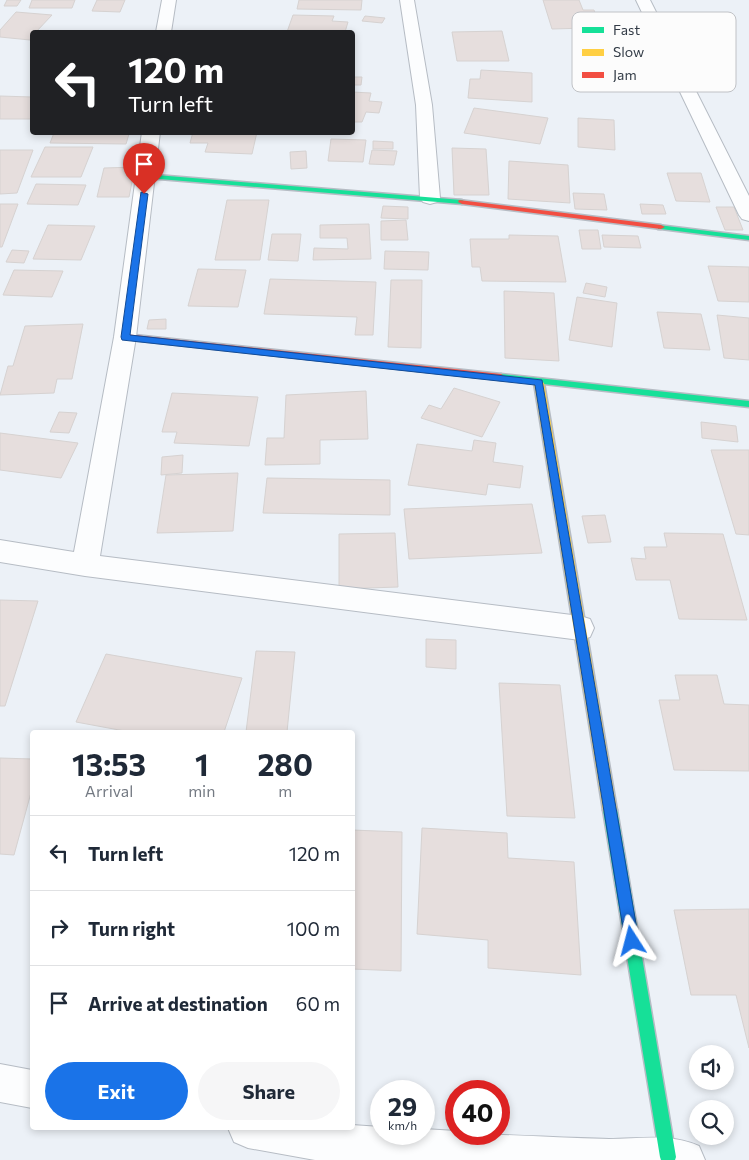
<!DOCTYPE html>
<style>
body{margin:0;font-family:Commissioner,sans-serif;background:#f6f6f7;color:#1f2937;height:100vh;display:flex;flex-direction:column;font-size:19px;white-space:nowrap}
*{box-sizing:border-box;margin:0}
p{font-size:16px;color:#747a83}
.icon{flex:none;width:28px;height:28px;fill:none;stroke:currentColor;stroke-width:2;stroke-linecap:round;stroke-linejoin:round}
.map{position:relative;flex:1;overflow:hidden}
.panel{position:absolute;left:30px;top:730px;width:325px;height:400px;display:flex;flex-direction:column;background:#fff;border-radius:5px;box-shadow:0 2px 8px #0003}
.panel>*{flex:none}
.hud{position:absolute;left:30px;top:30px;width:325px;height:105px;border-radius:5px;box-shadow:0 2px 8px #0003;background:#202124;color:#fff;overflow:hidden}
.buttons{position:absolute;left:689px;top:1045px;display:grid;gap:10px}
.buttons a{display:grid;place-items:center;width:45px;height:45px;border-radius:50%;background:#fff;box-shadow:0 2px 8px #0003;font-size:25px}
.speed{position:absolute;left:370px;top:1080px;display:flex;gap:10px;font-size:25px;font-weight:700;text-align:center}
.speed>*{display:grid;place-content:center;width:65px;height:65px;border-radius:50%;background:#fff;box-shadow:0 2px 8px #0003;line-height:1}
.speed small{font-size:12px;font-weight:400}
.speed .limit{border:8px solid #d22;background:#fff;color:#111}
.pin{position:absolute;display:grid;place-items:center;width:42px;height:42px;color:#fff;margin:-51px -21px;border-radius:50% 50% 50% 0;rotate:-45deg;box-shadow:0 0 5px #0007}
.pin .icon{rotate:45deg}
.me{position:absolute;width:55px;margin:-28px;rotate:351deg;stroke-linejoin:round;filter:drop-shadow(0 0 4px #0008)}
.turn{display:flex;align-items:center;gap:18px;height:105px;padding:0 15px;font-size:22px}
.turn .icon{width:65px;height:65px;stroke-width:2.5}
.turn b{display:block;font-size:35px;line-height:42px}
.eta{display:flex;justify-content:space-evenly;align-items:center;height:85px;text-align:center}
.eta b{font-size:30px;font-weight:700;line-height:35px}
.button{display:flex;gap:10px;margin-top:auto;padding:10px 15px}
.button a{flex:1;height:58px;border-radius:30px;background:#1a73e8;color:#fff;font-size:20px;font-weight:700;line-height:58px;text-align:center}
.button a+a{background:#f6f6f7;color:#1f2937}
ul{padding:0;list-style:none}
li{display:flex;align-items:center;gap:15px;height:75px;padding:0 15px;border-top:1px solid #e0e1e3}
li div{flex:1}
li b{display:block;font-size:19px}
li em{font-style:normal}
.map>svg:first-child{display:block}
.building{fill:#e6dedd;stroke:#d6d2d1}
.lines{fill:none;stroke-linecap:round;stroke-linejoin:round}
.street-casing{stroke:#b6bcc4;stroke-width:2}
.fast-casing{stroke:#b6bcc4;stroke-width:3}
.slow-casing{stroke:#b6bcc4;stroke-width:3}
.jam-casing{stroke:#b6bcc4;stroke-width:3}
.street{fill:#fcfdfe;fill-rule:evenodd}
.fast{fill:#16e098;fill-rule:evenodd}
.slow{fill:#ffcf43;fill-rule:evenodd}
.jam{fill:#f24e42;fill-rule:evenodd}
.route{fill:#1a73e8;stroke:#114b97}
.key{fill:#fcfcfc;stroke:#c0c2c6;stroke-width:1}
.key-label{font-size:14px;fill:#333c47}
</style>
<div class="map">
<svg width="749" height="1160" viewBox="0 0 749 1160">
<rect width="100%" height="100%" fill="#ecf1f7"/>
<path class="building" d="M7,0h14l-4,6h-13z
M32,0h43l-3,8h-43z
M97,0h28l-5,12 -28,-1z
M299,0h63l-1,10 -64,-1z
M543,0h36l4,10h11l4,11h-13l3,7 -36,1z
M16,12l36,3 -16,17h-4l-2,8 -30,-3v-7z
M293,15l41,1 -2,5 16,1 -3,10h-58z
M365,16l20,2 -3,5 -20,-2z
M502,31l7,30h-52l-5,-29z
M481,70l51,3v29l-64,-4 2,-19h10z
M352,77h10l-1,8h-9z
M352,92l19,1 -2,8 13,1 -3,11 -13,-1 -4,10h-10z
M0,96l32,1v22h-32z
M474,108l74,10 -8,26 -76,-11z
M578,118l36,2 1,30 -37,-3z
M193,132h64l-5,22 -47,-2 3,-9h-18z
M54,133l75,1 -3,10 -76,-1z
M331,139l35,1 -3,22 -35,-1z
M373,141l20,1v7h-20z
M45,147h48l-12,30h-50z
M452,148l34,1 3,46h-35z
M0,150h33l-16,43 -17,1z
M372,150l25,1 -3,14 -25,-1z
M306,151l1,17 -16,1 -1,-17z
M509,161l59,4 2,38 -62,-4z
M135,167l-6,30h-32l7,-29z
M667,173h34l9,29 -34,-1z
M36,184l50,1 -8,20 -51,-1z
M573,193l31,1 3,16 -32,-1z
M227,200h42l-9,60h-45z
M0,204h18l-16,43h-2z
M640,204l23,1 3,9h-24z
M383,206l25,1v12l-27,-1z
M716,207h18l9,23h-18z
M406,220l2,20h-27v-19z
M369,224l2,35 -58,1 1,-12 34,1 -1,-11h-27v-13z
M48,225l47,1 -14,34 -48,-1z
M579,230h19l3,19h-19z
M272,234h29l-3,27 -30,-1z
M509,235l49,1 8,46 -84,-1 -2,-14h-8l-2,-28h39z
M602,235l36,1 3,12 -37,-1z
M12,250l17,1 -5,12 -18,-1z
M385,251l44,1 -1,18 -44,-1z
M708,266l41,1v35l-31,-1z
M198,269l48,1 -8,37 -50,-1z
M14,270l49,1 -11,26 -49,-2z
M270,279l106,3 -3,53h-18l2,-18 -93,-3z
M391,280h31l-1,68 -33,-1z
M586,283l21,4 -2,10 -22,-4z
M504,291l50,2 5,68 -54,-3z
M577,297l40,6 -5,44 -43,-7z
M657,312l44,2 9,36 -46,-2z
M717,315l32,3v42l-25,-2z
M166,319v10h-19l2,-9z
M83,324l-11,55h-15l-3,14 -54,2 8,-29h5l12,-40z
M454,388l46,14 -18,35 -61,-19 8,-13 12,4z
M366,391l2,48 -48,1v24l-55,1 2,-27h17l2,-43z
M172,393l86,4 -9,49 -75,-3 3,-11h-15z
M59,412l18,1 -8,20 -19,-1z
M701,422l35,4 2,16 -36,-4z
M0,433l78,10 -17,35 -61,-8z
M474,440l22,3 -3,19 30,4 -3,22 -32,-4 -2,11 -78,-10 9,-41 55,7z
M711,450h38v85l-13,-1z
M183,455l-1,18 -21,2 1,-18z
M238,473l-5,58 -76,2 9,-58z
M267,478l123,2v35l-127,-2z
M532,504l10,49 -133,6 -5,-50z
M605,515l6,27 -23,1 -6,-27z
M395,533l3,54 -59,2v-55z
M664,533l59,1 24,86 -68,-1 -9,-39h-34l-5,-22 15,1 -2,-12h23z
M0,600l38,1 -33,105h-5z
M426,639l30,1v29l-30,-2z
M256,651l39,1 -8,80h-41z
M106,654l136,24 -18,54h-94l-54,-10z
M675,675h42l7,29 25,1v66l-75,-1 -15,-70h21z
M499,683l61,2 15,133 -68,-2z
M0,758l32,1v30l-18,66 -14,-1z
M422,828l85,5 1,25 66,4 7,113 -93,-7v-28l-71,-6z
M352,830l50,2 -1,139 -49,-2z
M749,909v139l-13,-53h-45l-17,-85z"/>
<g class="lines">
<g class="street-casing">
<path id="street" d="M162,0h14l-5,32h-15z
M400,0h14l18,105 8,93 -3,4 -7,2 -7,-2 -3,-4 -4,-93z
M636,0h14l99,196v25l-7,-2 -3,-4z
M142,132h18l-24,205 -36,219 480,60 10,3 4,9 -4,9 -10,3 -495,-64 -85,-14v-22l74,12 40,-215z
M0,1064l32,6v38l-32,-6z
M352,1125l29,2v7h43v-5l32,2v3c51,0 101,4 153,5 31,0 60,-6 90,7l6,14h-390l-67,-12 -14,-6 -6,-14h124z"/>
</g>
<g class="fast-casing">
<path id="fast" d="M144,174l318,26 4,2 -4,2 -315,-26 -4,-2z
M658,225l91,11v4l-88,-11h-3z
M501,374l248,27v6l-251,-28 -2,-2z
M610,804l5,1 2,5 59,347 -1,3h-14l-1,-3 -57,-347 2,-5z"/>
</g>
<g class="slow-casing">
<path id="slow" d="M539,380l5,3 73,427 -2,5 -5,1 -5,-1 -2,-5 -69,-427z"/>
</g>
<g class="jam-casing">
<path id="jam" d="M459,200l202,25 4,2 -4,2 -199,-25 -4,-2z
M125,334l376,40 5,3 -5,3 -379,-41v-4z"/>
</g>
<use href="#street" class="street"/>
<use href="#fast" class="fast"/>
<use href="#slow" class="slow"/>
<use href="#jam" class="jam"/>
</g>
<path class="route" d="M141,192l7,2 -18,141 412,45 97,561 -2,6 -5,2 -5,-2 -2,-6 -90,-556 -413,-45 -1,-3z"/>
<rect x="572" y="12" width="164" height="80" rx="8" class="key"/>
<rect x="582" y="27" width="22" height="6" fill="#16e098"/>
<rect x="582" y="49" width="22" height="7" fill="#ffcf43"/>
<rect x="582" y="72" width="22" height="6" fill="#f24e42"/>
<g class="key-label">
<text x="613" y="35">Fast</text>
<text x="613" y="57">Slow</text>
<text x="613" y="80">Jam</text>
</g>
</svg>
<div class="buttons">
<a><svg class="icon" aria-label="sound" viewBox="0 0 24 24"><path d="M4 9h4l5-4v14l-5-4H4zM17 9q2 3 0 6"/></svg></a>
<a><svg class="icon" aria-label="search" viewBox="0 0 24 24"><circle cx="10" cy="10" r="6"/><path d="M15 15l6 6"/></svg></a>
</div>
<div class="speed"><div>29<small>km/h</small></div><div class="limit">40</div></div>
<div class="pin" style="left:144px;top:194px;background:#d93025"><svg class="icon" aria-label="arrive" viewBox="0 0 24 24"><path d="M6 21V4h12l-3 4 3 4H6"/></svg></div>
<svg class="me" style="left:632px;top:941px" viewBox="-20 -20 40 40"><path d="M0-17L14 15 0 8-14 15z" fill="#1a73e8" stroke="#fff" stroke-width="4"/></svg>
<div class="hud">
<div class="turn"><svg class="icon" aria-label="left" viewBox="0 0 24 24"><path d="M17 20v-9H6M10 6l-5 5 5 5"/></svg><div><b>120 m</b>Turn left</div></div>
</div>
<section class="panel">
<div class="eta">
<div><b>13:53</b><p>Arrival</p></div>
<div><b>1</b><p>min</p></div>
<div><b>280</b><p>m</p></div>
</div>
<ul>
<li><svg class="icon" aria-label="left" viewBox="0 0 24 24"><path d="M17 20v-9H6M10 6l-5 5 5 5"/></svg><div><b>Turn left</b></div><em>120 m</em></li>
<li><svg class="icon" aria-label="right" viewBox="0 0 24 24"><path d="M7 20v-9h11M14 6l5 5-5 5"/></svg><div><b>Turn right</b></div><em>100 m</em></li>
<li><svg class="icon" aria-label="arrive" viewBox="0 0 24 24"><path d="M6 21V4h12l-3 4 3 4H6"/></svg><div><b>Arrive at destination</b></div><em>60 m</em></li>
</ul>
<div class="button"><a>Exit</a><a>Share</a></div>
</section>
</div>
